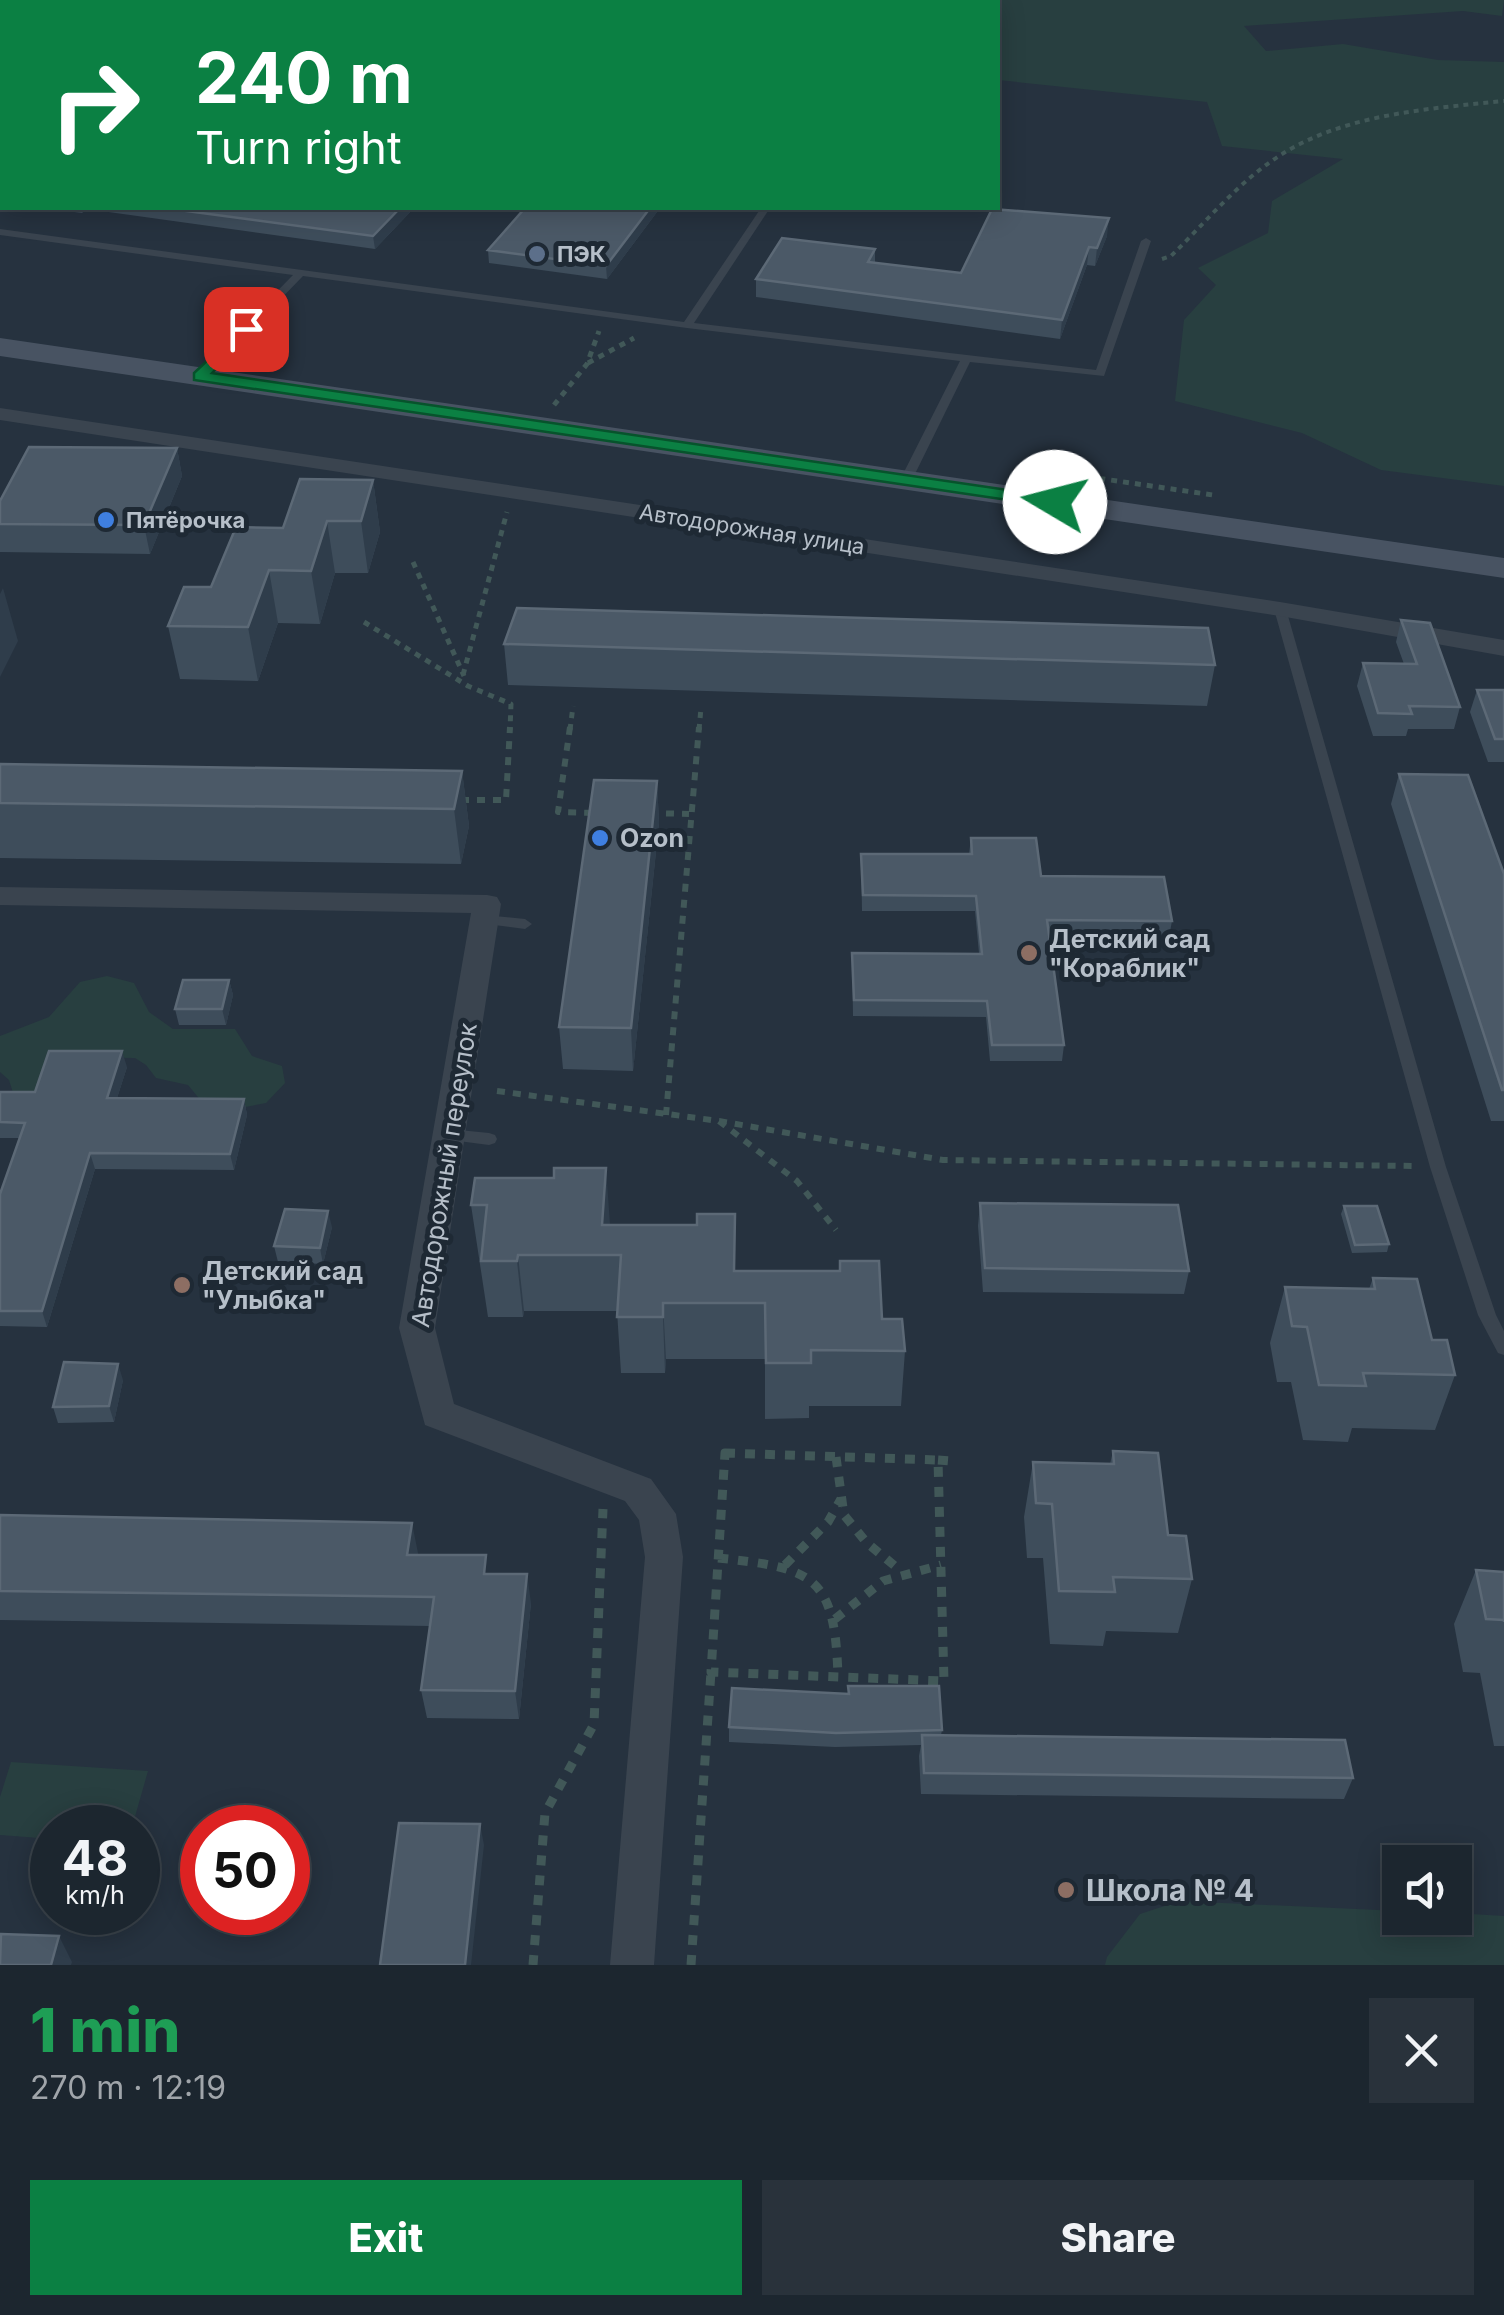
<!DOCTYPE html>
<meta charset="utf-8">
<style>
body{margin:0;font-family:Inter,sans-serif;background:#29323b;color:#f1f3f6;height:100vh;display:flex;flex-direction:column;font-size:38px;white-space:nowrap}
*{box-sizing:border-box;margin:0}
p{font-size:32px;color:#a0a5aa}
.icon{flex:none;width:55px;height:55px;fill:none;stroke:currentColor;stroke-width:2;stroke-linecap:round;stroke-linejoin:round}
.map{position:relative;height:1965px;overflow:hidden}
.drawer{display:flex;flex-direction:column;background:#1c262f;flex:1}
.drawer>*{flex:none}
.top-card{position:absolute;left:0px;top:0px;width:1000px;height:210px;box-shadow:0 5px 25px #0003,0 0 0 2px #3a434b;background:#0b8043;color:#fff;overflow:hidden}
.buttons{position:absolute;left:1382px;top:1845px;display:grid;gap:20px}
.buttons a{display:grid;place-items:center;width:90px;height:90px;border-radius:0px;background:#1c262f;box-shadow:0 5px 25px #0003,0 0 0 2px #3a434b;font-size:50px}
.speed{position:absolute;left:30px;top:1805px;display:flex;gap:20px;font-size:50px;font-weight:700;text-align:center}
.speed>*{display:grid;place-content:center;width:130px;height:130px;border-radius:50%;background:#1c262f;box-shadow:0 5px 25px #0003,0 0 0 2px #3a434b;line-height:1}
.speed small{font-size:25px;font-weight:400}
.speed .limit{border:15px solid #d22;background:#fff;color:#111}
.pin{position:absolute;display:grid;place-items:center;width:85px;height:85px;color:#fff;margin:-42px;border-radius:20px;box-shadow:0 5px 15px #0006}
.me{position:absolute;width:110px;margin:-55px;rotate:278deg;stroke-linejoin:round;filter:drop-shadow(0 0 8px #0008)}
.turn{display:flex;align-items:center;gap:35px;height:210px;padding:0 30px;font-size:45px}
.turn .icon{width:130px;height:130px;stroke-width:2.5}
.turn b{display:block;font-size:70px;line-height:85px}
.round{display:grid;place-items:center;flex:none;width:105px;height:105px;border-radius:0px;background:#29323b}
.headline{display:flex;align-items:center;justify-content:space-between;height:170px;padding:0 30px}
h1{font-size:60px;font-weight:800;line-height:75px;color:#1e9e55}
.cta{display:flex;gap:20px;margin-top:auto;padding:20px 30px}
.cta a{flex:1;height:115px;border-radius:0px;background:#0b8043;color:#fff;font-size:40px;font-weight:800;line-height:115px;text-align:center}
.cta a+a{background:#29323b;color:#f1f3f6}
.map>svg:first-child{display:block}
.green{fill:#283f40}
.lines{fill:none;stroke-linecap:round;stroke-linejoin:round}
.path-far3{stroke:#415858;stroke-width:4;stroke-dasharray:5 5;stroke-linecap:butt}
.path-far2{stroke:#415858;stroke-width:5;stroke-dasharray:6 6;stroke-linecap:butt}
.path-far1{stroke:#415858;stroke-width:6;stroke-dasharray:8 8;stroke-linecap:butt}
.path{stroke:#415858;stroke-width:9;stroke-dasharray:10 10;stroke-linecap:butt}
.service{fill:#3a444f;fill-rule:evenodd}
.minor{fill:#3a444f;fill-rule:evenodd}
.secondary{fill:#485362;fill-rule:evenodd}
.wall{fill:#3e4d5b}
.shaded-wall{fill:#2f3d4b}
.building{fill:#4b5967;stroke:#5c6976;stroke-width:2.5}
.route{fill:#0b8043;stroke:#07532c;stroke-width:2.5}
.service-dot{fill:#5c6f8a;stroke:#1e2934;stroke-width:4}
.shop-dot{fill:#3f7fe0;stroke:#1e2934;stroke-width:4}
.education-dot{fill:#8d6e63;stroke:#1e2934;stroke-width:4}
.labels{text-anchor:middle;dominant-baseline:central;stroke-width:10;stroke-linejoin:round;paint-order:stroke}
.far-poi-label{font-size:22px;font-weight:bold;fill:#b6bfc9;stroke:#1e2934;text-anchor:start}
.far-street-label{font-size:22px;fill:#b6bfc9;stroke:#1e2934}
.poi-label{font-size:25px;font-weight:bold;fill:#b6bfc9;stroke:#1e2934;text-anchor:start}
.street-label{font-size:25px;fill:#b6bfc9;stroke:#1e2934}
.near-poi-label{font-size:30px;font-weight:bold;fill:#b6bfc9;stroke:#1e2934;text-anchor:start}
</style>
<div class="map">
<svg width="1504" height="1965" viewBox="0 0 1504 1965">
<rect width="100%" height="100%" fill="#26323f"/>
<path class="green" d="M844,0h660l-2,16 -39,-5 -219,15 22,25 77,-7 95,16 66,2v424l-123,-16 -79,-37 -127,-32 9,-81 32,-35 -18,-17 70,-35 4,-32 71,-42 -121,-13 -15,-44 -209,-22v-78z
M107,976l27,7 15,29 24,17h62l17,27 30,10 3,17 -19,20 -26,5 -38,-6 -14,-17 -32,-7 -10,-13 -11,-7 -74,-1 -31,39h-16l-5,-16 -9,-8v-36l49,-19 31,-35z
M11,1762l137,9 -16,56 -80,1v11l-52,-4v-38z
M1180,1901l220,10v7h55v-5l49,3v49h-399l2,-8 33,-43z"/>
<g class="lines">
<path class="path-far3" d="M1162,259l9,-3c33,-32 63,-69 102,-96 66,-46 154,-51 231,-59"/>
<path class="path-far2" d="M588,363l46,-25
M554,405l33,-41 12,-33
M1028,468l185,27
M413,562l51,114
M364,622l104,64 43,18 -1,26
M463,675l44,-163
M570,730l3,-24
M699,730l2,-22"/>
<path class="path-far1" d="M570,727l-12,85 40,1
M461,800h45l4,-73
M650,813l39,1
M497,1091l222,30 78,60 39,49
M666,1115l33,-388
M719,1121l224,39 473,6"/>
<path class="path" d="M725,1453l213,7 6,221 -233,-9z
M836,1457l8,58 23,28 34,28
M938,1460l12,1
M718,1558c97,10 117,18 120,119
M785,1565l43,-43 13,-23
M835,1619l48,-38 58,-16
M533,1965l12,-152 49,-89 9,-215
M691,1965l20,-293"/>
<path class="service" d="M0,14h2v5h-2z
M761,208h9l-76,115 402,47 45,-129 5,-3 5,3 -47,135 -134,-14 -58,118 -6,3 -6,-3 60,-119 -273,-33 -384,-52 -99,102h-8v-4l97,-99 -293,-40v-6l684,93z
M1280,605l6,4 160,558 50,148 8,16v24l-6,-2 -20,-38 -48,-148 -156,-558z
M484,915l41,4 7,5 -7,5 -46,-6 -2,-3z
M449,1129l40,4 6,2 2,4 -2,4 -6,2 -46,-6 -2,-4 2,-4z"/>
<path class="minor" d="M0,408l1280,194 224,38v16l-224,-40 -1280,-196z
M0,887l487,8 10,2 4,7 -66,424 19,76 197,75 25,35 7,43 -29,408h-44l35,-408 -6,-37 -14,-19 -200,-76 -26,-97 72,-415 -471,-8z"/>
<path class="secondary" d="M0,338l1504,220v20l-1504,-222z"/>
</g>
<path class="wall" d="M43,208h371l-39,41 -288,-40 -5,4z
M660,208l-53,71 -118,-16 -1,-13z
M1107,236l-12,30 -8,-1 -27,74 -304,-42v-18l119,-30v14l86,10z
M177,448l5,28 -32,78 -150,-2v-51z
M373,480l7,52 -12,41h-33l-15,51 -42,-1 -20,58 -78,-2 -12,-53 43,-39 72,-59z
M1401,620l59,87 -6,22h-46l-2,7h-33l-16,-50 6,-23 41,1 -8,-22z
M504,644l711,21 -8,41 -699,-21z
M1477,690h27v72h-16l-18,-50z
M0,764l462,7 7,55 -8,38 -461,-6z
M1399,774l105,100v247h-13l-100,-317z
M657,781l2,42 -26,248 -70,-2 -4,-42z
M971,838l70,38 131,45 -3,16 -120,-1 15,109 -2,16h-72l-4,-44 -133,-1 -1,-63h127l-4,-42h-113l-1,-57h108z
M229,980l4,15 -7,30h-47l-4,-16z
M127,1067l-10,31 127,1 3,16 -13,55 -139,-1 -48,158 -47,-1v-132l19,-56h-19v-46h35z
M475,1178l260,93h105v-10l65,90 -4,55h-92v12l-44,1v-60h-99l-1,14h-44l-4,-62h-93l-1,6h-35l-17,-112z
M980,1203l209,68 -5,23 -201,-2 -5,-66z
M1344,1206l45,38 -2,8 -35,1 -11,-39z
M332,1227l-9,37 -45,-2 -4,-16z
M1373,1278l59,62 23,35 -20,55 -83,-2 -4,14 -45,-2 -12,-58h-14l-7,-39 15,-56 84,2z
M123,1380l-9,42 -56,1 -5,-16z
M1113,1451l55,84 24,44 -14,54 -72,-2 -3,15 -53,-2 -7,-86h-16l-3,-41 9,-55 77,2z
M0,1515l418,38 -1,2 114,48 -12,116 -92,-1 -6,-28 9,-64 -430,-6z
M1476,1570l28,2v174h-10l-14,-73 -17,-1 -9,-48z
M848,1694l94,36 -1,5 412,43 -9,21 -423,-5 -2,-38 2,-11 -86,2 -106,-5v-15z"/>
<path class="shaded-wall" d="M400,208h14l-39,41 -2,-13z
M650,208h10l-53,71 -1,-13z
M1109,218l-2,18 -12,30 2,-18z
M1089,247l-2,18 -27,74 2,-19z
M177,448l5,28 -32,78 -6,-29z
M373,480l7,52 -12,41 -7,-52z
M327,521l8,52 -15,51 -9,-53z
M269,570l9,53 -20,58 -10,-54z
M3,588l15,53 -18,36v-83z
M462,771l7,55 -8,38 -7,-55z
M657,781l2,42 -26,248 -2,-43z
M229,980l4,15 -7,30 -4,-16z
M122,1051l5,16 -15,47 -5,-16z
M244,1099l3,16 -13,55 -4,-16z
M90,1153l5,16 -48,158 -5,-16z
M606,1168l4,56 -8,1z
M328,1211l4,16 -9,37 -3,-16z
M518,1255l6,56 -1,6 -6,-56z
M663,1303l3,56 -1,14 -2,-56z
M118,1364l5,16 -9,42 -5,-16z
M412,1523l6,30 -5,31 -6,-29z
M527,1574l4,29 -12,116 -4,-28z
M480,1824l4,21 -13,120h-6z
M59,1936l13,26 -1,3h-20z"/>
<path class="building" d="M202,0h644l3,2h-647z
M2,57v83h-2v-80z
M164,208h236l-27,28z
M525,208h125l-44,58 -118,-16z
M992,209l117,9 -12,30 -8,-1 -27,73 -306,-41 26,-41 93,11 -7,13 93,11z
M29,447l148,1 -33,77 -144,-1v-23z
M300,479l73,1 -12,41h-34l-16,50 -42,-1 -21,57 -80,-1 16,-39h27l25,-60 47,1z
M517,608l691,20 7,37 -711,-21z
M1401,620l29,3 30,84 -51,-1 3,8 -34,-1 -15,-50 54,1z
M1477,690h27v49h-9z
M0,764l462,7 -8,38 -454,-6z
M1399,774l69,1 36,99v216h-2z
M594,780l63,1 -26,247 -72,-1z
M971,838h65l5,38 123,1 8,44 -125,-1 17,125h-72l-5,-44 -133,-1 -2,-47 130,1 -6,-58 -113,-1 -2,-41h111z
M183,980h46l-7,29h-47z
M49,1051h73l-15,47 137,1 -14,55 -140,-1 -48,158h-42v-117l25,-71 -25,-1v-30h35z
M554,1168h52l-4,57h95v-11h38l-1,57h106v-10h39l3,58h20l3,32 -94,-1v13h-45l-1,-60h-102v14h-46l4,-62h-103l-1,6h-36l6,-56h-16l4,-27h79z
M980,1203l198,2 11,66 -204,-3z
M1344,1206h33l12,38 -34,1z
M285,1209l43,2 -8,37 -46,-2z
M1373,1278l44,1 15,61h15l8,35 -92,-2 3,13 -47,-1 -12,-58 -15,-1 -7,-39 90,2z
M64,1362l54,2 -9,42 -56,1z
M1113,1451l45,2 10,82 18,1 6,43 -79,-2 2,15 -56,-1 -7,-87 -16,-1 -3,-41 81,2z
M0,1515l412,8 -5,32h79l-2,19h43l-12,117 -94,-1 13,-93 -434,-6z
M1476,1570l28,2v50v-2l-18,-1z
M848,1686h91l3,44 -106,3 -107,-6 3,-39 117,6z
M922,1735l423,5 8,38 -429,-5z
M399,1823l81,1 -15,141h-85z
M1,1934l58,2 -8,29h-51z"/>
<path class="route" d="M246,324l8,5 -42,44 843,124 9,5 -9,5 -861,-127v-7z"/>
<circle class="service-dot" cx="537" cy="254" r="10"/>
<g class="shop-dot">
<circle cx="106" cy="520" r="10"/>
<circle cx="600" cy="838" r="10"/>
</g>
<g class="education-dot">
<circle cx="1029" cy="953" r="10"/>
<circle cx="182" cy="1285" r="10"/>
<circle cx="1066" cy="1890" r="10"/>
</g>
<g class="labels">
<g class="far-poi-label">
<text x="557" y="254">ПЭК</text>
<text x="126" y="520">Пятёрочка</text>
</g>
<g class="far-street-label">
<text transform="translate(752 529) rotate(9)">Автодорожная улица</text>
</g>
<g class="poi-label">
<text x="620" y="838">Ozon</text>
<text x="1049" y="939">Детский сад<tspan x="1049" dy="29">"Кораблик"</tspan></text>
<text x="202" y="1271">Детский сад<tspan x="202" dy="29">"Улыбка"</tspan></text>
</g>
<g class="street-label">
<text transform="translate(444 1175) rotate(-81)">Автодорожный переулок</text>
</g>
<g class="near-poi-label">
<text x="1086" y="1890">Школа № 4</text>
</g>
</g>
</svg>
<div class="buttons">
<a><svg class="icon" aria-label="sound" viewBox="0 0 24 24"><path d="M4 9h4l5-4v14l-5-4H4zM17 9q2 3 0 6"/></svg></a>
</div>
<div class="speed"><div>48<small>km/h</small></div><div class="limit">50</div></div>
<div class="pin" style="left:246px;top:329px;background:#d93025"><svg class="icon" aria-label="arrive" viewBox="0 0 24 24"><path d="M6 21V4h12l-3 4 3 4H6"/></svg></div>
<svg class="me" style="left:1055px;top:502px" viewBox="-20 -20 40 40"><circle r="19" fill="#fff"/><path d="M0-13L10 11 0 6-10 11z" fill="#0b8043"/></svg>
<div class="top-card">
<div class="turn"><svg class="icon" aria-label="right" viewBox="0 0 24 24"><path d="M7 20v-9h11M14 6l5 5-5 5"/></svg><div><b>240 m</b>Turn right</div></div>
</div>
</div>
<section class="drawer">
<div class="headline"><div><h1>1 min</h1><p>270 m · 12:19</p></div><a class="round"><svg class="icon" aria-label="close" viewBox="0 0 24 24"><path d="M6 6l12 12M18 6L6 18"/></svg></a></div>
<div class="cta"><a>Exit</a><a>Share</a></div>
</section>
